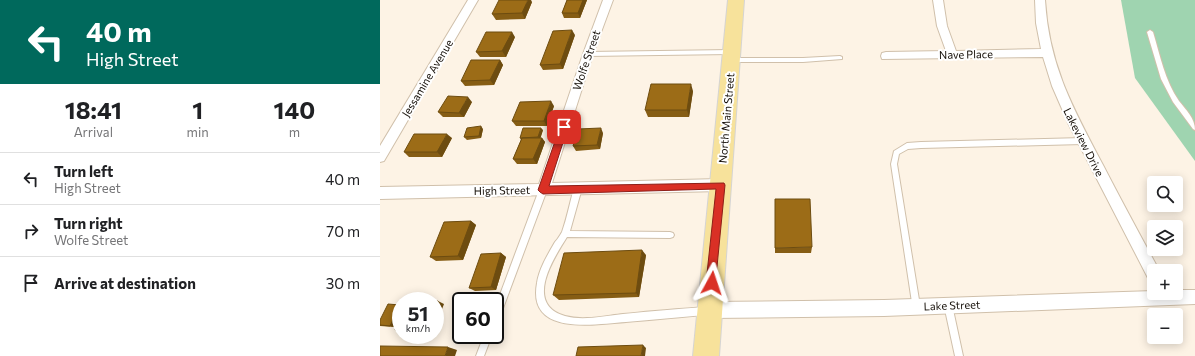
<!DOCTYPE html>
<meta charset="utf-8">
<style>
body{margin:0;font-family:Commissioner,sans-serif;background:#f2f2f2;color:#202124;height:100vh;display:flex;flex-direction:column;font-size:15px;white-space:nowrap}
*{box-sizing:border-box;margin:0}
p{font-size:13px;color:#757577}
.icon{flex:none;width:22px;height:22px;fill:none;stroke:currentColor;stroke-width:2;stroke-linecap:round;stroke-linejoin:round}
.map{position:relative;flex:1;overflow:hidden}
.panel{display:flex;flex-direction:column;background:#fff;width:380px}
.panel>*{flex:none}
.hud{background:#00695c;color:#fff;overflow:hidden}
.buttons{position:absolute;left:767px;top:176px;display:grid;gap:8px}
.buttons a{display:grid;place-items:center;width:36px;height:36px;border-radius:4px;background:#fff;box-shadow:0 2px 10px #0003;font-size:20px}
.speed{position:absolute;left:12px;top:292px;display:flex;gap:8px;font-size:20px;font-weight:700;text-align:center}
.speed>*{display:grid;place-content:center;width:52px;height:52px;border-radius:50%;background:#fff;box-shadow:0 2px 10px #0003;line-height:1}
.speed small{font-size:10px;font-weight:400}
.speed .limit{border:2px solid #111;border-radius:6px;background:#fff;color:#111}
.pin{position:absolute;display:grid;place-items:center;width:34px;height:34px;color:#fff;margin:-17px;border-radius:8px;box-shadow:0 2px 6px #0006}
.me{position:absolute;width:44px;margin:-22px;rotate:5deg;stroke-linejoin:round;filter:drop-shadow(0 0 3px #0008)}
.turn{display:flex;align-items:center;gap:14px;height:84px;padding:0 20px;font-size:18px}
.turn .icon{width:52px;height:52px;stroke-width:2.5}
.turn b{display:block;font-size:28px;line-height:34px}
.eta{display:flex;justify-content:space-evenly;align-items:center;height:68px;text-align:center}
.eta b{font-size:24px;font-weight:700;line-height:28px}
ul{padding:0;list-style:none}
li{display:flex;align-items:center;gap:12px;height:52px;padding:0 20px;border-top:1px solid #e0e0e0}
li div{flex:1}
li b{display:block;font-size:15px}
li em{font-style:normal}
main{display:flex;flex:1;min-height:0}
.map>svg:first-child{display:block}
.green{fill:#9fd4b0}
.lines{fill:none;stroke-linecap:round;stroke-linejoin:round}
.service-casing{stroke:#d0c0ab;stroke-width:2}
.minor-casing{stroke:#d0c0ab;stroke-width:2}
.primary-casing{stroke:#d5d4d3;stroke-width:2}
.service{fill:#fff;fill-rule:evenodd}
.minor{fill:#fff;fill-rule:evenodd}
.primary{fill:#f7e29b;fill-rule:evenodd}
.wall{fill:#865d14}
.shaded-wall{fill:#6d4c10}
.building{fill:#9c6c17;stroke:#6d4c10}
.route{fill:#d93025;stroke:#8d1f18}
.labels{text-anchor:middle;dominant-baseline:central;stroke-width:4;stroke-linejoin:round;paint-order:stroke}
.street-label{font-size:11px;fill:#150f08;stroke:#fff}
</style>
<main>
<section class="panel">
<div class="hud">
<div class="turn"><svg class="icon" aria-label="left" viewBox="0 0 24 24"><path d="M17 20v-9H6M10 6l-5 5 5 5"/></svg><div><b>40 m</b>High Street</div></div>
</div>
<div class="eta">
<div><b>18:41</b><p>Arrival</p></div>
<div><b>1</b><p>min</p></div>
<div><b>140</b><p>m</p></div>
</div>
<ul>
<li><svg class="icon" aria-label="left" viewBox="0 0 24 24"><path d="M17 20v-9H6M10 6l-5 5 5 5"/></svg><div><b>Turn left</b><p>High Street</p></div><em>40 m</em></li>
<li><svg class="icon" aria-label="right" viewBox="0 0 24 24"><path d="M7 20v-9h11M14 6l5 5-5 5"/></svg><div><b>Turn right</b><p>Wolfe Street</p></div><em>70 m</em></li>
<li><svg class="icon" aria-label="arrive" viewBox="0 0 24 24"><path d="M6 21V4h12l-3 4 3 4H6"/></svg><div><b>Arrive at destination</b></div><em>30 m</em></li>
</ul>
</section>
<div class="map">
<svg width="815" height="356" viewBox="0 0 815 356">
<rect width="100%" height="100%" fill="#fdf3e5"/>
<path class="green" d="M741,0h74v161l-60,-83z"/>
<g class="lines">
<g class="service-casing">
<path id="service" d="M770,30l3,2c7,23 12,49 26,69 7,9 16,17 16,29l-2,-1 -20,-27 -12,-23 -14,-47z
M351,50l3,2 -3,2 -143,2 -3,-2 3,-2z
M460,56l2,1v2l-39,3h-72l-3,-2 3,-2h72z
M703,138l3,3 -3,3 -162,4 -13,1 -9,5 -2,10 23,142 -1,3 -3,1 -3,-1 -22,-145 3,-13 13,-8 14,-1z
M198,185l3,1 1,2 -12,43 100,1 3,1 1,2 -1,2 -3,1 -103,-1c-14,22 -43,67 -2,79 18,5 39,0 58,-2 27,-3 55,-5 82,-7l3,1 1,3 -1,3 -3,1c-26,2 -52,5 -79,7 -31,2 -99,15 -89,-39 2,-14 11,-29 18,-41 3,-3 5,-7 7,-10 5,-14 8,-30 12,-44l1,-2z
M163,187l3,1 1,2 -48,129 -1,3 -3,1v-15l44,-118 1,-2z
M568,301l3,1 1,3 11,51h-8l-11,-51 1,-3z
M104,335h8l-8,21h-8z"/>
</g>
<g class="minor-casing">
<path id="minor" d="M88,0h10l-94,161 -4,1v-16z
M223,0h10l-20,54 -41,129 169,-4 5,2 2,4 -2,4 -5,2 -341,8v-12l159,-3 44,-130z
M553,0h10l4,26 9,25 85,-2 -5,-26 -1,-23h10c4,66 28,108 58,165 18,35 37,70 56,105l-5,1v11l-5,-2 -80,-155 -17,-39 -9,-29 -161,2 -1,-3 1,-3 4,-1 60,-1 -9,-25z
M796,290h19v14l-311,12 -174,2 -5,-3 -3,-5 3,-5 5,-3 174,-2 270,-9v2h22z"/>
</g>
<g class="primary-casing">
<path id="primary" d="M348,0h16l-25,356h-26z"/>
</g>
<use href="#service" class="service"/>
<use href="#minor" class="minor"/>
<use href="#primary" class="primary"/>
</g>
<path class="wall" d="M187,0h20l-7,18h-16l-2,-5z
M152,2l-7,17 -29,1 -4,-6z
M195,35l-12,34 -20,1 -3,-5z
M135,37l-9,20h-26l-4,-5z
M120,60l3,5 -9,20 -29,1 -4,-5z
M313,91l-4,26h-41l-3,-7z
M92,102l-8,15h-21l-5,-5z
M174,106l-7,20h-31l-4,-5z
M103,129l-2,9 -14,2 -3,-3z
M163,130l-3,8h2l3,4 -8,22h-20l-4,-5 8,-19 -1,-2z
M223,133l-3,16 -24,2 -3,-5z
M72,138l-10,19h-33l-5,-5z
M91,221l5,4 -13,35 -27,1 -6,-4z
M432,247l-1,6h-36v-5z
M121,253l5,4 -10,33 -21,1 -6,-3z
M266,255l-7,42 -80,3 -6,-5z
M20,305h1v7l-7,15 -14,-1v-6z"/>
<path class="shaded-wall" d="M148,0h3l1,2 -7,17 -3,-6z
M203,0h4l-7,18 -2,-5z
M192,30l3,5 -12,34 -3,-5z
M132,32l3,5 -9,20 -4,-6z
M120,60l3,5 -9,20 -4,-5z
M311,84l2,7 -4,26 -2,-7z
M88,97l4,5 -8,15 -5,-4z
M171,101l3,5 -7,20 -3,-5z
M101,126l2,3 -2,9 -2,-2z
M161,128l2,2 -3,10 -2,-3z
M221,128l2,5 -3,16 -3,-4z
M67,134l5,4 -10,19 -5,-5z
M162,138l3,4 -8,22 -4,-5z
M91,221l5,4 -13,35 -5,-4z
M262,250l4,5 -7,42 -3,-4z
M121,253l5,4 -10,33 -5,-3z
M58,301l6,3 -9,23v-18z
M20,305h1v7l-7,15 -4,-1z
M263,345l3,3 -1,8h-4z
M68,347l9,3 -2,6h-10z"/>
<path class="building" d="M119,0h29l-6,13 -30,1z
M187,0h16l-5,13h-16z
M192,30l-12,34 -20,1 13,-34z
M106,32h26l-10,19 -26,1z
M91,60h29l-10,20 -29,1z
M271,84h40l-4,26h-42z
M68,96l20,1 -9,16 -21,-1z
M171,101l-7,20h-32l8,-19z
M101,126l-2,10 -15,1 3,-9z
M143,128h18l-3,9 -18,1z
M221,128l-4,17 -24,1 5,-17z
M34,134h33l-10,18h-33z
M142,138h20l-9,21h-20z
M395,199h35l2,48 -37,1z
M91,221l-13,35 -28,1 14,-35z
M262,250l-6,43 -83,2 11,-42z
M121,253l-10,34 -22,1 12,-34z
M32,301h26l-3,8v-8z
M8,304l12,1 -10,21 -10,-1v-5z
M21,317v12l-6,1z
M263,345l-2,11h-65l2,-9z
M0,346l68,1 -3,9h-65z"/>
<path class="route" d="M184,124l4,3 -19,59 175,-3 1,2 -10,102 -3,1 -4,-1 -2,-4 10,-94 -173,5 -3,-2 -2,-2 22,-63z"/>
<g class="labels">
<g class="street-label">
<text transform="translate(586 54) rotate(-1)">Nave Place</text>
<text transform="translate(206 60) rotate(-71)">Wolfe Street</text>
<text transform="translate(47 78) rotate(-59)">Jessamine Avenue</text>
<text transform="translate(346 118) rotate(-85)">North Main Street</text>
<text transform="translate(704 142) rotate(63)">Lakeview Drive</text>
<text transform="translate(122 190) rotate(-1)">High Street</text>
<text transform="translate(572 305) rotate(-2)">Lake Street</text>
</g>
</g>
</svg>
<div class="buttons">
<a><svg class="icon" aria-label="search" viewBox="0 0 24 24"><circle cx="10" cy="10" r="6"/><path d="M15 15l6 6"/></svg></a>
<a><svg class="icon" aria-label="layers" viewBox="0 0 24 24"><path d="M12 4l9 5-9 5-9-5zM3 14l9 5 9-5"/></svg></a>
<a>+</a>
<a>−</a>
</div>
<div class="speed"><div>51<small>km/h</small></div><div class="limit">60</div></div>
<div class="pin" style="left:184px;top:127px;background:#d93025"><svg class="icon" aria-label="arrive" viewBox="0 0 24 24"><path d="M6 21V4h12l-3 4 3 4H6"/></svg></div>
<svg class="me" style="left:332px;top:283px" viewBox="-20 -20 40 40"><path d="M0-17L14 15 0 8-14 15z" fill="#d93025" stroke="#fff" stroke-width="4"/></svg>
</div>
</main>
